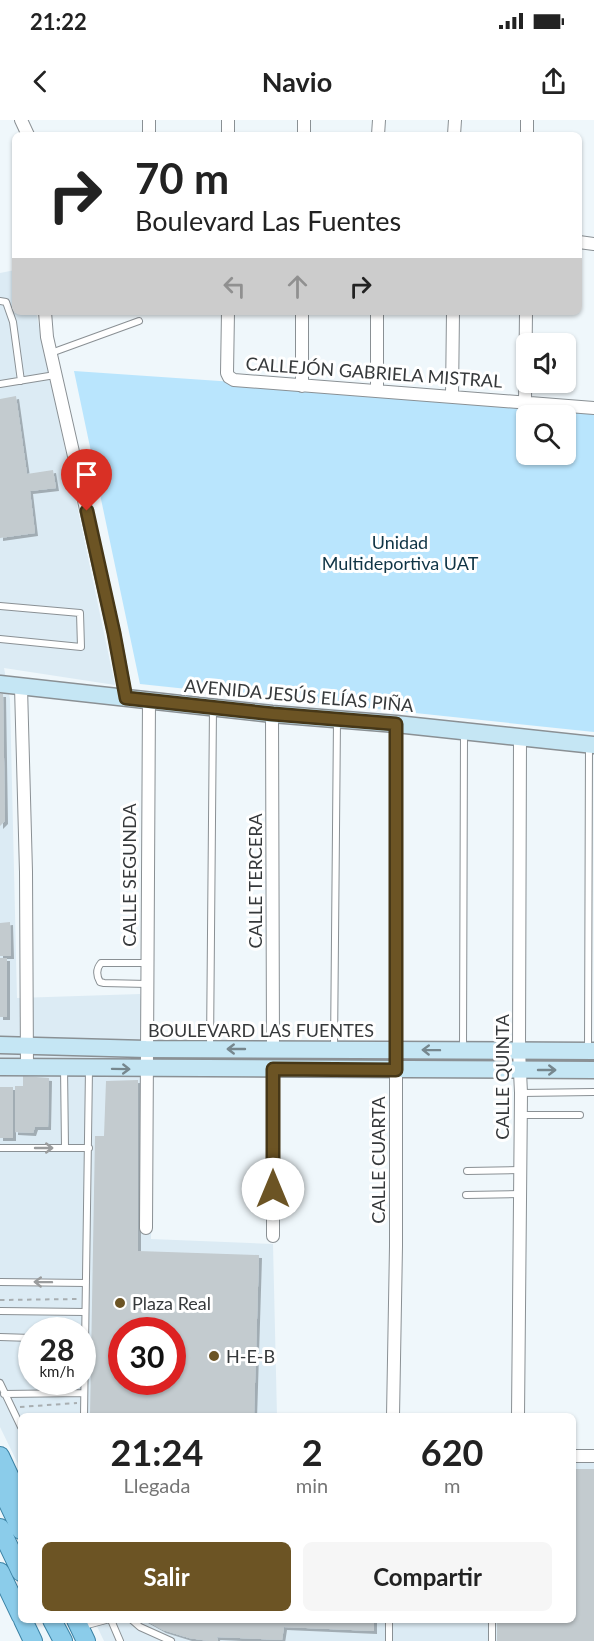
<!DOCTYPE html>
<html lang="es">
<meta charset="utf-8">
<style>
body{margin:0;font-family:Lato,sans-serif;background:#f6f6f6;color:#222;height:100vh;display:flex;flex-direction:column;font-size:22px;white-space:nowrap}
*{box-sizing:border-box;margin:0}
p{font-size:20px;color:#767676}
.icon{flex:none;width:33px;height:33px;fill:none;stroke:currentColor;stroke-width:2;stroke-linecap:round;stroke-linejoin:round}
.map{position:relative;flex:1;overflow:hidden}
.details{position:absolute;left:18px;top:1293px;width:558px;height:210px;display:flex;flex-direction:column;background:#fff;border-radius:9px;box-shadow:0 2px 4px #0004}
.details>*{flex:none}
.top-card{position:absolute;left:12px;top:12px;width:570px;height:183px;border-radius:9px;box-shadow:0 2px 4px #0004;background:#fff;color:#222;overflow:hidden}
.fabs{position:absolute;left:516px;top:213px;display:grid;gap:12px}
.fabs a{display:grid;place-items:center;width:60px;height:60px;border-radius:9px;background:#fff;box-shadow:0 2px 4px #0004;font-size:30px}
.speed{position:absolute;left:18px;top:1197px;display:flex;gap:12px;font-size:30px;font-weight:700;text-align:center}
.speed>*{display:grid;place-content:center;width:78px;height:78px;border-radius:50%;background:#fff;box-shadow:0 2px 4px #0004;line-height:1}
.speed small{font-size:15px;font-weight:400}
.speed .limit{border:9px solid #d22;background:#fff;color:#111}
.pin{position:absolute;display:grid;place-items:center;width:51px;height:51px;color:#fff;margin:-62px -26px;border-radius:50% 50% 50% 0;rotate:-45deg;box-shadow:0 0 6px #0007}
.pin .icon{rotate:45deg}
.me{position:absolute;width:66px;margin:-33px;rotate:0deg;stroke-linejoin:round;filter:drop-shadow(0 0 4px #0008)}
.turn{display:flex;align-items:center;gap:21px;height:126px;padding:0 24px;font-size:27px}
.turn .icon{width:78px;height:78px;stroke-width:2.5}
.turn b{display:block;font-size:42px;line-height:51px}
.lanes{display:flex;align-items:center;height:57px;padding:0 24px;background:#0003;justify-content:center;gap:30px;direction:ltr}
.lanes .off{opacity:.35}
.eta{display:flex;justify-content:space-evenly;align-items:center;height:102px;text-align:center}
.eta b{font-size:36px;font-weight:700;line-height:42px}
.cta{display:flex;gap:12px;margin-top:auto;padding:12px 24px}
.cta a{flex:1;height:69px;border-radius:9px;background:#6c5424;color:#fff;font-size:24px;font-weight:700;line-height:69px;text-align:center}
.cta a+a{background:#f6f6f6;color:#222}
.status{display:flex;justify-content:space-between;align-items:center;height:42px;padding:0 30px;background:#fff;direction:ltr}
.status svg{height:16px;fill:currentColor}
header{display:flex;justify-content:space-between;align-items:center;height:78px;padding:0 24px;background:#fff;font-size:27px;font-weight:700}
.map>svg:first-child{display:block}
.built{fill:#dcebf4;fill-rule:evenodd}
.green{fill:#b9e5fd;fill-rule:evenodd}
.building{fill:#c3cbcf;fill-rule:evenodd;filter:url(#shadow)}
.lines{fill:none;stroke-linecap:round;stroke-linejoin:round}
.lane-casing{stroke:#8a9094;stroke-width:8}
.street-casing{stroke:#8a9094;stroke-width:14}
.secondary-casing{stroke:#8a9094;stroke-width:19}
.primary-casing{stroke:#3b82a4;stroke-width:20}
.path{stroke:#a8aeb1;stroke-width:2;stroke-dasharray:4.5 4.5;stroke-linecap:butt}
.lane{stroke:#fff;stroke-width:6}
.street{stroke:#fff;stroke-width:12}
.secondary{stroke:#c5e6f4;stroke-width:16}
.primary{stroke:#8bccea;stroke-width:18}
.oneway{stroke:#76878e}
.oneway2{stroke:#9a9c9d}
.route-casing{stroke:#463717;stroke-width:15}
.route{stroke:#6c5424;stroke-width:10}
.poi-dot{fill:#6c5424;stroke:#fff;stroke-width:2}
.labels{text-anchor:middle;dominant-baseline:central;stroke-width:6;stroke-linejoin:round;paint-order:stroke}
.street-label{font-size:18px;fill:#36393b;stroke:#fff}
.park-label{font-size:18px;fill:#0f3445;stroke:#fff}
.poi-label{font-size:18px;fill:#36393b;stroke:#fff;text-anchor:start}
</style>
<div class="status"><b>21:22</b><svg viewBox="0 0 49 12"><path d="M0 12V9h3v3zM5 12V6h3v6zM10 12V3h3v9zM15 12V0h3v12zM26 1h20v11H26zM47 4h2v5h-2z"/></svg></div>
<header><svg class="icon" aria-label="back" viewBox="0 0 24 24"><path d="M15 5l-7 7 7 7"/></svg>Navio<svg class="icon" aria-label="share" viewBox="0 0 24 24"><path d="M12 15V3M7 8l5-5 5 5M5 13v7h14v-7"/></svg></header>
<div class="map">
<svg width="594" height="1521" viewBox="0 0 594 1521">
<defs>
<filter id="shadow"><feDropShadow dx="3" dy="3" stdDeviation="0" flood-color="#0004"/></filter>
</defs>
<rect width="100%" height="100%" fill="#eff7fb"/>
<path class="built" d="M15,150v42h21l79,373 -111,-17 6,31 7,299 123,-4 13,82 -2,163 122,5 4,172h-256v54l-21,-43v-1154zM32,1210h50v52h-50zM122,1210h50v52h-50z
M573,1330l21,1v190h-490l-10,-21h479z"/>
<path class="green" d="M74,251l520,36v325l-454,-48zM526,296h40v38h-40z"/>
<path class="building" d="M16,276l11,78 26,-4 3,18 -26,3 5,42 -35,5v-139z
M0,574h3l2,127 -5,5z
M10,802l1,34h-11v-33z
M0,838h7v59h-7z
M23,956l26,2 -1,49h-13l-2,6 -18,-1v-46h8z
M138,960v171l121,4 -5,161h-164l5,-280h9l2,-55zM122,1210h50v52h-50z
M0,967h13v51h-13z
M573,1349h21v172h-97v-21h76z
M145,1500h229v11l-90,-4 -2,13 -65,-3 1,4h-9l-20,-3 -26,-8z"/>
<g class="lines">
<g class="lane-casing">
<path id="lane" d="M0,181l6,1 7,20 8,59
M51,233l88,-32
M0,264l55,-9
M0,486l80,7 1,34 -81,-8
M147,843h-46c-5,6 -5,12 -1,19l4,1 43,1
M210,928l3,-341
M334,929l3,-329
M463,930l1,-317
M588,930l1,-304
M64,947l1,81
M521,973l73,-1
M520,995h60
M0,1028h89
M467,1051l53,-1
M466,1075l54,-1
M0,1162l86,1
M0,1191l85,1
M0,1217l32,1
M0,1263l21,44
M4,1274l80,-1
M84,1296l5,-347
M111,1500l9,21
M132,1500l8,7 31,14
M492,1500v21
M80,1507l26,-7
M389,1521v-21"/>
</g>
<g class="street-casing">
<path id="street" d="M21,0l7,15
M228,0v15
M527,0v15
M149,15v-15
M304,15v-15
M378,15l1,-15
M454,15l1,-15
M579,122l15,2
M45,192l2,25 67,296 12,65
M228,192l-1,61 2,4 5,3 360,28
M302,266v-74
M377,271v-79
M452,276l1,-84
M525,281l1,-89
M21,567l5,185 1,195
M272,594l1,335
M146,1108l3,-528
M273,1116v-167
M393,1296l3,-170v-522
M518,1296l3,-323 -2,-43 1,-313
M573,1336h21"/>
</g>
<g class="secondary-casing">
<path id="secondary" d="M0,564l272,30 124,10 198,21
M0,925l146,4 448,2
M0,947l594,3"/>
</g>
<g class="primary-casing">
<path id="primary" d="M0,1336l21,45
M0,1366l21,44
M0,1408l21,44
M0,1452l21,44
M23,1500l10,21
M52,1500l11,21
M76,1500l10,21"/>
</g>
<path class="path" d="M0,1180l78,-1
M20,1287l57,-4"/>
<use href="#lane" class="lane"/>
<use href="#street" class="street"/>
<use href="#secondary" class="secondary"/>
<use href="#primary" class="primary"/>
</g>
<defs><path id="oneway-shaft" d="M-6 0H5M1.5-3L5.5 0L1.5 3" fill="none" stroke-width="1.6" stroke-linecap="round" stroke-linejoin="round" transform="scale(1.5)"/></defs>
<g class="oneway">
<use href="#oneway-shaft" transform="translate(236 929) rotate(180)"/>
<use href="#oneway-shaft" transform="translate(431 930) rotate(-179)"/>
<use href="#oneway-shaft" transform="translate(121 949) rotate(1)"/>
<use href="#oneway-shaft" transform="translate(547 950)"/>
</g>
<g class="oneway2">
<use href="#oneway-shaft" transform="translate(44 1028)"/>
<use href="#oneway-shaft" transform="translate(43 1162) rotate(-179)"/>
</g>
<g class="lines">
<g class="route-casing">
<path id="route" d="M87,391l27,122 12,65 147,16 123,10v346l-123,-1v120"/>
</g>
<use href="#route" class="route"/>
</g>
<g class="poi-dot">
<circle cx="120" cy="1183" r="6"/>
<circle cx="214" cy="1236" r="6"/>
</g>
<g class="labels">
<g class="street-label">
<text transform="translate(374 252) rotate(4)">CALLEJÓN GABRIELA MISTRAL</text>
<text transform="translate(299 575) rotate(5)">AVENIDA JESÚS ELÍAS PIÑA</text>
<text transform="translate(129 755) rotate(-90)">CALLE SEGUNDA</text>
<text transform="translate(255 761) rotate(-90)">CALLE TERCERA</text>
<text x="261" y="910">BOULEVARD LAS FUENTES</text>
<text transform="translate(502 957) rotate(-90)">CALLE QUINTA</text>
<text transform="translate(378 1040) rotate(-90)">CALLE CUARTA</text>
</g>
<g class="park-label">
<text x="400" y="422">Unidad<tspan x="400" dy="21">Multideportiva UAT</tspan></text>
</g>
<g class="poi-label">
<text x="132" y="1183">Plaza Real</text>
<text x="226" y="1236">H-E-B</text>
</g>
</g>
</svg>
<div class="fabs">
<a><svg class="icon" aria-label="sound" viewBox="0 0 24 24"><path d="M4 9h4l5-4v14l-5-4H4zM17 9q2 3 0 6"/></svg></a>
<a><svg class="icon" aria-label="search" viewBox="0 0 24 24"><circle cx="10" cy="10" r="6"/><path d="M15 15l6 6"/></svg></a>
</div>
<div class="speed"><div>28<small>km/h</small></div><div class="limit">30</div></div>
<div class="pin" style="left:87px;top:391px;background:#d93025"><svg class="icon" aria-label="arrive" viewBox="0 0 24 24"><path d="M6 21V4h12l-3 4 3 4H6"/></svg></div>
<svg class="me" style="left:273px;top:1069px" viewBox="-20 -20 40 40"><circle r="19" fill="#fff"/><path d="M0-13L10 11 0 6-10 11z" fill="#6c5424"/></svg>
<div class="top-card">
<div class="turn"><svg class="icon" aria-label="right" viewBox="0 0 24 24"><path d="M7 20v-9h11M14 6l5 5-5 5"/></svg><div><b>70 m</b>Boulevard Las Fuentes</div></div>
<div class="lanes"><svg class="icon off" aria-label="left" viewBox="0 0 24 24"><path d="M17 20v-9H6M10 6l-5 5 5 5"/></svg><svg class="icon off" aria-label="ahead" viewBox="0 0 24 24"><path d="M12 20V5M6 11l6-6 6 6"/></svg><svg class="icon" aria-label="right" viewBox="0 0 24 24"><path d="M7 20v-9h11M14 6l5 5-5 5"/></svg></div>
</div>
<section class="details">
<div class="eta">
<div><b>21:24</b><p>Llegada</p></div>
<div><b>2</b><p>min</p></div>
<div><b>620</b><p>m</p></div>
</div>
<div class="cta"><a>Salir</a><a>Compartir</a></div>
</section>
</div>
